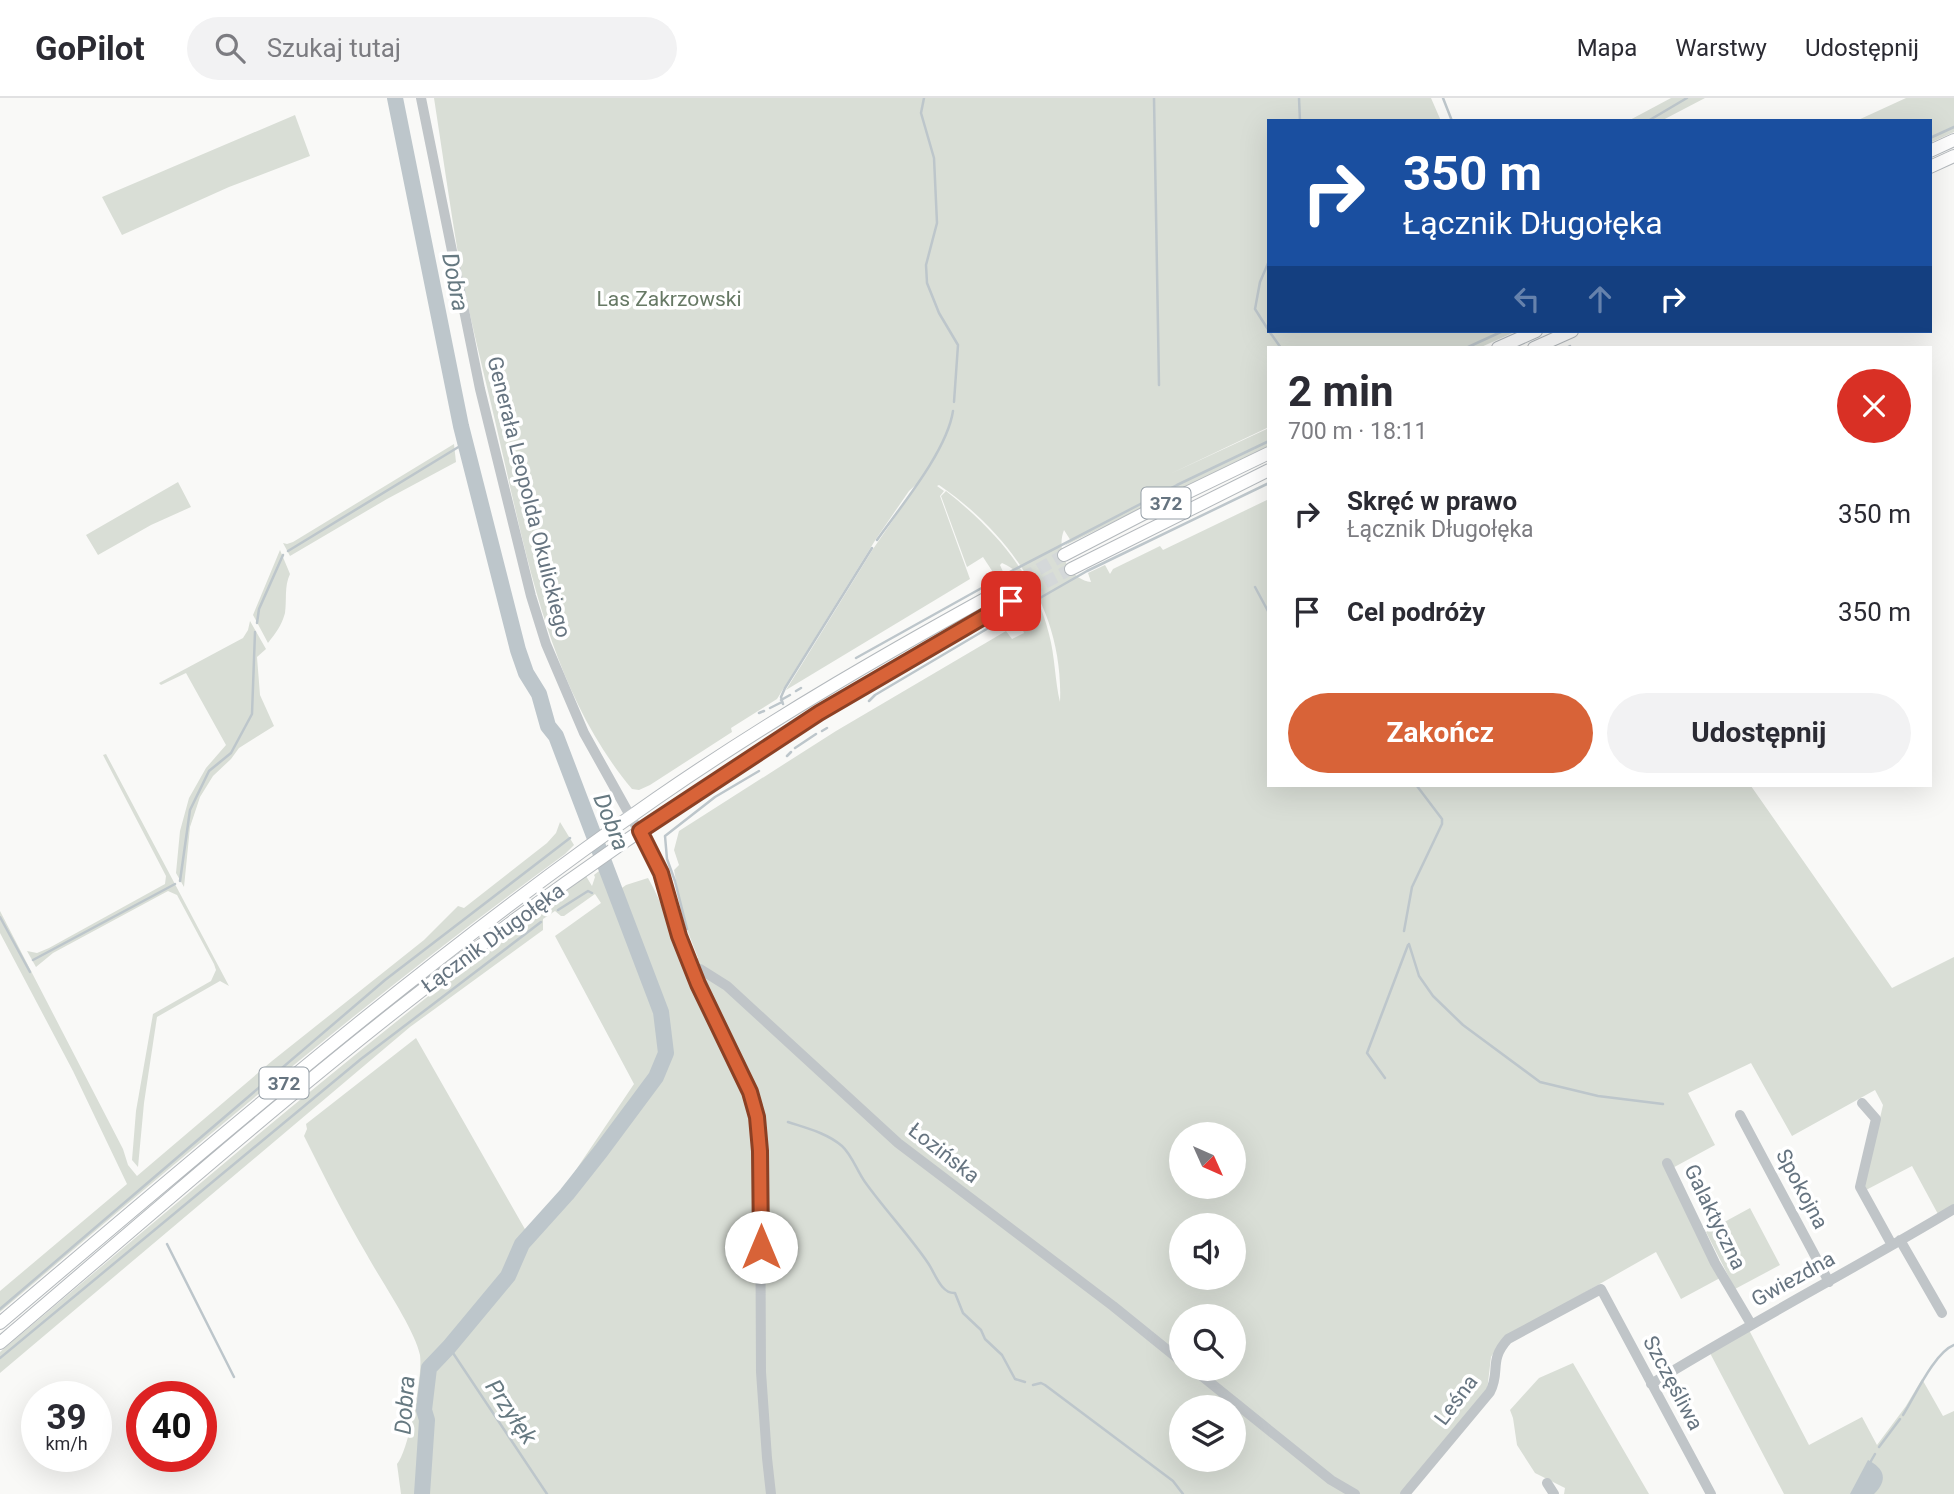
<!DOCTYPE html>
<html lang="pl">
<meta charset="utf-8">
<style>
body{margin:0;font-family:Roboto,sans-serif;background:#f2f2f3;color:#2b2b33;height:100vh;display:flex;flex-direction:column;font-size:26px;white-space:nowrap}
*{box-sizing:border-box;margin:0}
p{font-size:23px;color:#7c7c81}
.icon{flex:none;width:38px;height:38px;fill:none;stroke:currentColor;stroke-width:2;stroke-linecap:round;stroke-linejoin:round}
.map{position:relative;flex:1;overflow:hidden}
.sheet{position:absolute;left:1267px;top:248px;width:665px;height:441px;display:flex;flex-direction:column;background:#fff;border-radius:0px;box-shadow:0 7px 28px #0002}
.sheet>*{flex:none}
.guide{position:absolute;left:1267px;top:21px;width:665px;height:214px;border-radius:0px;box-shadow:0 7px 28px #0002;background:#1a4fa0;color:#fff;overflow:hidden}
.needle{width:46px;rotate:135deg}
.buttons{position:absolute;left:1169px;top:1024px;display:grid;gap:14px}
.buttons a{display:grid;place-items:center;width:77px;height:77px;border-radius:50%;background:#fff;box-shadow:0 7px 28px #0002;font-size:35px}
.speed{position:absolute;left:21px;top:1283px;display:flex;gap:14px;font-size:35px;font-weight:700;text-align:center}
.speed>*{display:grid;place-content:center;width:91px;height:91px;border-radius:50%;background:#fff;box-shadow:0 7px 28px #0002;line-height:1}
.speed small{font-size:18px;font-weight:400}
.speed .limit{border:10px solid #d22;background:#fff;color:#111}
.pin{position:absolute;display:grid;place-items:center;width:60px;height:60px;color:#fff;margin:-30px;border-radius:14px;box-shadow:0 4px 10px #0006}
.me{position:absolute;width:77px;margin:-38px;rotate:0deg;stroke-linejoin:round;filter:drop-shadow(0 0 5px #0008)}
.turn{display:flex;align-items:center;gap:24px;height:147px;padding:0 21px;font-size:32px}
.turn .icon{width:91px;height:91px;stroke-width:2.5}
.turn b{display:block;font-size:49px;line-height:60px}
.lanes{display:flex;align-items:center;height:66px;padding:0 21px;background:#0003;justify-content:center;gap:35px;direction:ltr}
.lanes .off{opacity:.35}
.round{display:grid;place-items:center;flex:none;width:74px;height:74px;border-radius:37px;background:#f2f2f3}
.summary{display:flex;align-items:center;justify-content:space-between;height:119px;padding:0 21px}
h1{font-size:42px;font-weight:700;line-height:52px}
.primary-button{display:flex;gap:14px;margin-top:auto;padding:14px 21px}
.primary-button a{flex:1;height:80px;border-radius:42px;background:#d86338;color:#fff;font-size:28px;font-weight:700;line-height:80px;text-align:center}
.primary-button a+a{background:#f2f2f3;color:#2b2b33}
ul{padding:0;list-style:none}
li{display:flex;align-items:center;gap:21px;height:98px;padding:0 21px}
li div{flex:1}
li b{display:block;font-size:26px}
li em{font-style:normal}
header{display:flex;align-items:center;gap:42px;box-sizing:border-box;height:98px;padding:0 35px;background:#fff;border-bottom:2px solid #e1e1e2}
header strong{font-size:33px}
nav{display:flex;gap:38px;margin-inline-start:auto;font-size:24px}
.search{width:490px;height:63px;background:#f2f2f3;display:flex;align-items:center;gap:18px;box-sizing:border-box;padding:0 24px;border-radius:38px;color:#7c7c81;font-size:26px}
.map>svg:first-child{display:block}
.green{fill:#d9ded6;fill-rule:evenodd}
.water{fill:#bdc6cb}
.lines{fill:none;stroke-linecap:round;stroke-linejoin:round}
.stream{stroke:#bdc6cb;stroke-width:2.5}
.river{stroke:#bdc6cb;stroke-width:16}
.major-tunnel{stroke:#d4d8d9;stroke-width:12;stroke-dasharray:12 6;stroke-linecap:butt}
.major-casing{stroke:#b4b9bd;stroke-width:14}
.minor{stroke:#c0c5c8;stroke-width:10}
.major{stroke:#fff;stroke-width:12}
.route-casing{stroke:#8c4024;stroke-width:18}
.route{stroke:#d86338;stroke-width:12}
.labels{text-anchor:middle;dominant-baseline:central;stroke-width:7;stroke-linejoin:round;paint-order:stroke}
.shield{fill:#fff;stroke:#949ea6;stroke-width:2}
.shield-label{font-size:19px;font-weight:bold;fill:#667480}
.park-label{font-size:21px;fill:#677965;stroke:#fff}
.street-label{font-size:21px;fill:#667480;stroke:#fff}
.water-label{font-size:23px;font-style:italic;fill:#667981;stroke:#fff}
</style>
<header>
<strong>GoPilot</strong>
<div class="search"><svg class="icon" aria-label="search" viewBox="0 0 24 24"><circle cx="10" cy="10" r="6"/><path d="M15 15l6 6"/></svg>Szukaj tutaj</div>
<nav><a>Mapa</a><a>Warstwy</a><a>Udostępnij</a></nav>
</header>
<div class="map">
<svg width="1954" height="1396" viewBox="0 0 1954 1396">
<rect width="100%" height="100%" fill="#f9f9f7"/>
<path class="green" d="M434,0h997l10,23h-172v210h248l-38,17h-210v79l-99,47 99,-46v18l-205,100 7,-5 -7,-11c-8,20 4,49 27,52l-3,-9 17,-8 5,9 3,-5 47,-23 3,4 106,-51v287h482l141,202 62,-31v250l-15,9 -27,-50 -46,24 -2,-3 19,-82 -8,-15 -83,46 -41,-73 -63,30 27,52 -48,26 53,107 -39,21 -25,-47 -111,63 -47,31 -7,11 -4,34 -87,103h-999l-4,-30c12,-14 26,-89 23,-109 -5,-25 -40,-76 -53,-100 -23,-39 -43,-79 -63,-119l3,-7 -1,-5 110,-86 110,193 39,-45 69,-102 -79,-148 46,-33 -6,-9 -31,22h-3l-6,-5 -12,8v11l-133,97 -410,346v-21c193,-162 382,-327 586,-476l6,10 3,-9 -1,-2 10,-8 11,26 11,-8 22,-7c16,27 23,57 35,85l15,-5 -15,-39 -9,-49 5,-5 -5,-15 5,-19 157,-100 170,-100 6,8 12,-6 -9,-22 2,-2 3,3 3,-4 5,9 3,-1c2,-26 -5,-42 -29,-53l-2,2 4,9 -3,1 1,3 -4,2 -15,-23 -16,10 -26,-71 5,-5c48,38 88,82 103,143 6,22 6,48 11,68 4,-91 -49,-168 -121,-217l-2,1 7,5 -4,5 30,83 -184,111 87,-141 47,-68 -11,10 -33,48 -99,160 -46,29 1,4 -82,53 -11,5 -7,-1c-79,-94 -104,-225 -131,-342 -13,-59 -29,-117 -40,-176 -10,-57 -18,-115 -27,-173zM1181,1036h53v52h-53zM1181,1127h53v53h-53zM1181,1218h53v52h-53zM1181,1309h53v53h-53z
M1671,0h34l-44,23h-33z
M1906,0h48v34l-24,11v-22h-74z
M295,17l15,41 -81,31 -107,48 -20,-38z
M454,346l2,18 -69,37 -97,57 -7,-13 4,1 6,-2z
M178,384l13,25 -40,18 -53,30 -12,-20z
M280,452l10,24c-6,13 -3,25 -5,39 -3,12 -10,21 -17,30l-15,-28z
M250,523l16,28 -9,8 3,38 14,31 -35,22 -8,11 -18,17 -13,21 -10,30 -6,60 -8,-14 4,-42 9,-33 17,-30 20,-23 -40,-72 -25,12 -2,-2 84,-45 5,-8z
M106,656l123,232 -9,-5 -63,36 -13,86 -6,64 -6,-7 4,-49 17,-97 58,-33 5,-11 -2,-6 -37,-69 -9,-4 -115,62 -17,14 -9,-16 10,2 12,-5 116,-64 1,-8 -63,-121z
M560,724l14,23 -9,9c-196,143 -380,301 -565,458v-21l127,-107 -54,-113 -73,-138v-22l123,238 5,16 9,11 135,-115 152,-121 34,-34 6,2 83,-65 9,-10z
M1750,1110l30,57 -45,24 -29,-57z
M1749,1232l60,115 53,-28 15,28 29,-39 16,-27 21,37 11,-5v83h-170l-73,-139 -1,-3z
M1573,1265l76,131h-85l1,-6 -30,-15 -18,-28 -4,-27 -3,-8 29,-32z"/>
<path class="water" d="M1868,1362c17,9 20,20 6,34h-24z"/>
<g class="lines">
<path class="stream" d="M924,0l-3,15 13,45 3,65 -11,42 1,18 12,30 19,32 -4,57
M1154,0l5,287
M1299,0l1,23
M1443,0l9,23
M1648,23l39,-23
M1930,40l24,-11
M1269,163l-9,21 -5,27 14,22
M1269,233l12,17
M1466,250l37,-17
M1566,250l4,-2
M877,442c24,-34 70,-89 76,-129
M288,453l177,-108
M1002,478l175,-91 92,-44
M1255,489l14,26
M1019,512l68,-39 182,-88
M257,525l2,-14 24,-54
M856,560l131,-73
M796,593l5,-3
M781,602l9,-5
M869,603l6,-6 132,-78
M783,606l-2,-7 4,-9 87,-140
M770,610l12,-6
M759,615l5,-2
M822,633l5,-3
M795,650l21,-14
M787,658l4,-4
M180,783l10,-71 19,-39 22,-18 21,-39 3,-82
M558,812l30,-19 4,2
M0,819l30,55
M687,831l-12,-48 -8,-22 -2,-23 50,-39 44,-26
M1404,833l8,-44 30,-63v-5l-25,-33
M1409,846l10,32 14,20 30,29 77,57 58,14 65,8
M33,862l142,-76
M1385,980l-18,-25 41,-108
M788,1024c18,6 39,11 54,24 10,9 15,25 23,36 20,28 44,53 63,81 7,10 13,31 27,30l8,20 18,17 4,9 17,16 13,24 10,3
M167,1146l67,133
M0,1211l385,-329 185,-142
M449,1249l98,147
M0,1260l361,-299 180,-137
M1033,1287l8,-2 4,2 128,96 10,13
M1903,1317c12,-19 31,-62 51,-70
M1879,1349l21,-28
M1871,1363l4,-7"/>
<path class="river" d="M395,0l66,328 57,224 8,23 13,21 9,32 8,10 105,276 5,41 -10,24 -55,74 -34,43 -45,50 -14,32 -59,71 -20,21 -5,42 3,10 -5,74"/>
<path class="major-tunnel" d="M1023,480l41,-23
M1029,493l42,-22"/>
<g class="major-casing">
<path id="major" d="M1930,53l24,-11
M1930,69l24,-11
M1498,250l38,-17
M1534,250l38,-17
M1064,457l81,-42 124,-60
M1071,471l198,-99
M0,1225c214,-181 426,-365 657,-525 117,-81 241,-152 366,-220
M0,1245c132,-112 262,-227 398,-334 198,-157 411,-295 631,-418"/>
</g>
<path class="minor" d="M421,0l59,291 51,207 15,48 38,89 73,131 35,105 50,104 12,34 6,44 1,221 6,86 4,36
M692,871h8l27,17 171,157 215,163 68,55
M1862,1005l14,16 -16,68 32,58
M1740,1017l89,167
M1667,1065l48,100 36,61
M1900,1142l42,73
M1192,1270l139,112 24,14
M1651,1286c99,-61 203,-115 303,-175
M1547,1385l7,11
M1405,1396l85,-102c11,-21 -2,-31 18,-53l93,-50 110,205"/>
<use href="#major" class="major"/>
</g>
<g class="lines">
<g class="route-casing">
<path id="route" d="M761,1149l-1,-96 -3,-34 -7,-25 -52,-108 -19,-48 -18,-63 -21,-42 179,-118 192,-112"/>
</g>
<use href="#route" class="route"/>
</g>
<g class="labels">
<g class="shield">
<rect x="1141.5" y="389.5" width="49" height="31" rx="5"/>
<rect x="259.5" y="969.5" width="49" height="31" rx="5"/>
</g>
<g class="shield-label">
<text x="1166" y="405">372</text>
<text x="284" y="985">372</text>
</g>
<g class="park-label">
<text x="669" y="201">Las Zakrzowski</text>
</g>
<g class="street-label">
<text transform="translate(529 399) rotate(76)">Generała Leopolda Okulickiego</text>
<text transform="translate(493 840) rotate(-36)">Łącznik Długołęka</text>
<text transform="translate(944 1055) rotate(38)">Łozińska</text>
<text transform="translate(1802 1091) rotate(62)">Spokojna</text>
<text transform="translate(1715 1119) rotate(64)">Galaktyczna</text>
<text transform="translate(1793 1181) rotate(-29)">Gwiezdna</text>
<text transform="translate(1673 1285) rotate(62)">Szczęśliwa</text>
<text transform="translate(1456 1302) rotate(-53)">Leśna</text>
</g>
<g class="water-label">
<text transform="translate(455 184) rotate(79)">Dobra</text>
<text transform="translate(611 724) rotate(68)">Dobra</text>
<text transform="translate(405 1307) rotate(-86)">Dobra</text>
<text transform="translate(511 1314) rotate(56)">Przyłęk</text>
</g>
</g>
</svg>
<div class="buttons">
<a><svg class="needle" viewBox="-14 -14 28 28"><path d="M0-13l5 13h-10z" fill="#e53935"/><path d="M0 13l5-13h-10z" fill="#7c7c81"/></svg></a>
<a><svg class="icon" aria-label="sound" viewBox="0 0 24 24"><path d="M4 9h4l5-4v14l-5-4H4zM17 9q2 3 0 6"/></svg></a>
<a><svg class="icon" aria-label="search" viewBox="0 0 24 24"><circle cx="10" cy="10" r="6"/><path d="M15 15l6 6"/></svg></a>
<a><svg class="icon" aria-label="layers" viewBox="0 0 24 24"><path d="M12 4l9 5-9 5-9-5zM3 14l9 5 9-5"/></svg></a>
</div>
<div class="speed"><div>39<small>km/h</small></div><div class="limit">40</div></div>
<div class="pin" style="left:1011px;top:503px;background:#d93025"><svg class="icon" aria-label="arrive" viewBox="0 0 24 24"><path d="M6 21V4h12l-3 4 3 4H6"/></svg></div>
<svg class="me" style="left:761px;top:1149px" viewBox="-20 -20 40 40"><circle r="19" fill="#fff"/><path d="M0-13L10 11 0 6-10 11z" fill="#d86338"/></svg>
<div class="guide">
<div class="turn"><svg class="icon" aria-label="right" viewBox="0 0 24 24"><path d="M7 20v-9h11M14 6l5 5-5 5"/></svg><div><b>350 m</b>Łącznik Długołęka</div></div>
<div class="lanes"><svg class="icon off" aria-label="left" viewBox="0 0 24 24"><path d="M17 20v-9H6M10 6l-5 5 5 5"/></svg><svg class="icon off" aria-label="ahead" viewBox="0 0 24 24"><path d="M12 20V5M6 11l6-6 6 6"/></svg><svg class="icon" aria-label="right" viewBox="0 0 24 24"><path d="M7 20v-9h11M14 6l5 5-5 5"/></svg></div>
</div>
<section class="sheet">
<div class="summary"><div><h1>2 min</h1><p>700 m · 18:11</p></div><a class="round" style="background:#d93025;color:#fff"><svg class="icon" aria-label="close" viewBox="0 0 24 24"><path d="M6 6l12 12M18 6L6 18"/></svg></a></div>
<ul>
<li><svg class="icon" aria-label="right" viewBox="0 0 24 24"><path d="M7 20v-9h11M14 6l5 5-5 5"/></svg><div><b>Skręć w prawo</b><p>Łącznik Długołęka</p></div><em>350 m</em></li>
<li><svg class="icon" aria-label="arrive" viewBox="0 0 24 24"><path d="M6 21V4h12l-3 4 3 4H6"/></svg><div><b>Cel podróży</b></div><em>350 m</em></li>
</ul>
<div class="primary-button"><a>Zakończ</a><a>Udostępnij</a></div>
</section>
</div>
